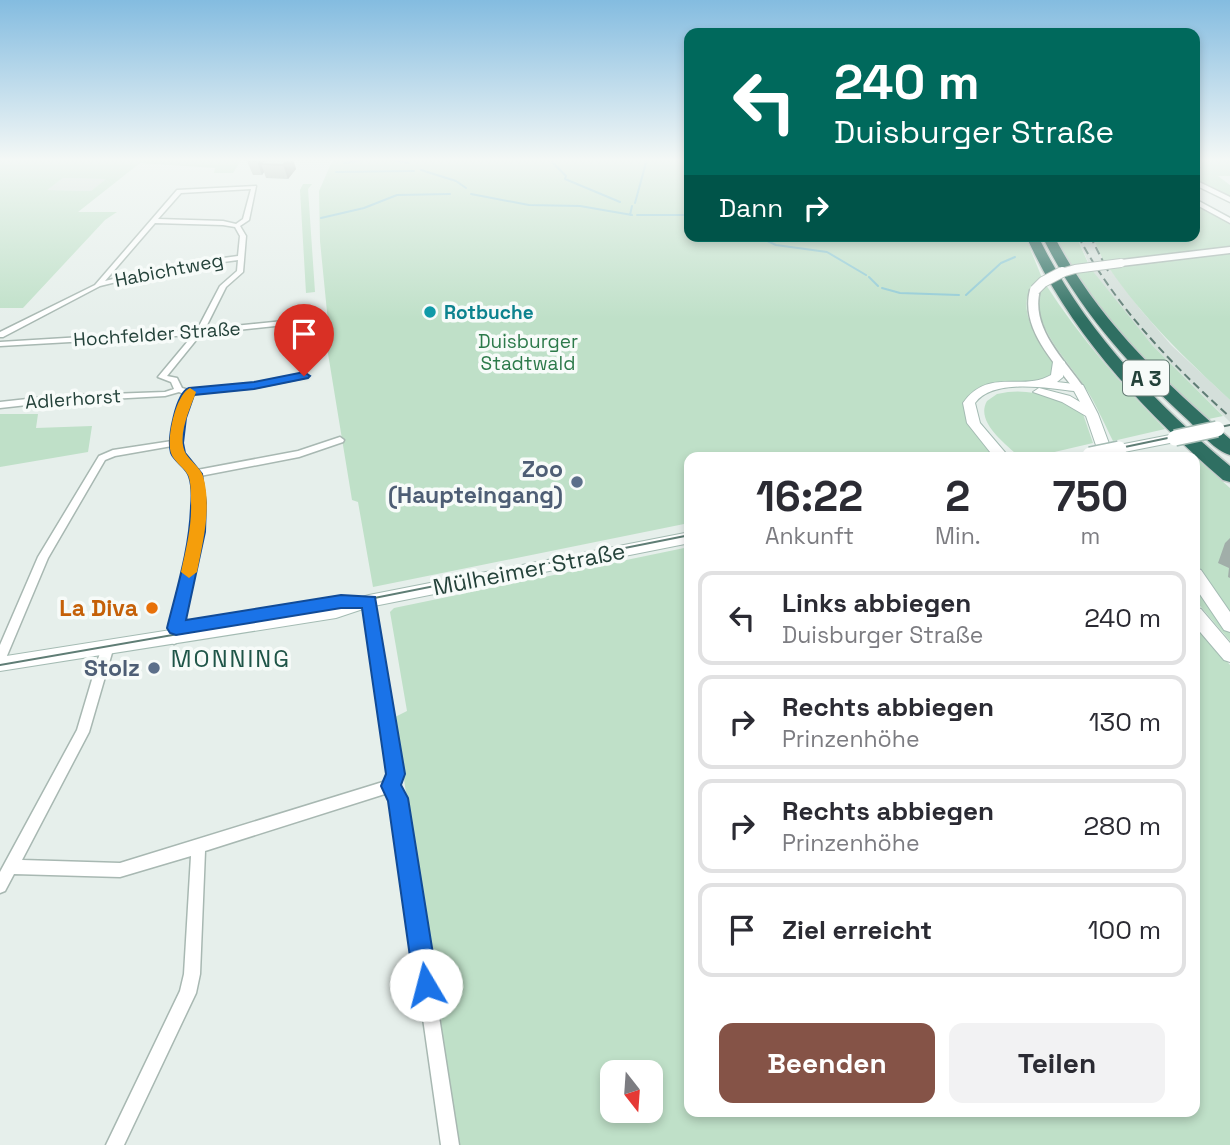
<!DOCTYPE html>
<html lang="de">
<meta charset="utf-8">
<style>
body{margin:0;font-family:"Space Grotesk",sans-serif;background:#f2f2f3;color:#2b2b33;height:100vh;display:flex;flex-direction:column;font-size:26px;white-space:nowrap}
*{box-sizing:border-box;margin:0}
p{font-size:23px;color:#7c7c81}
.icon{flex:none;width:38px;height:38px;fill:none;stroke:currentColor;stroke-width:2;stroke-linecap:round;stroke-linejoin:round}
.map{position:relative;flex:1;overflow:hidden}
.drawer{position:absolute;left:684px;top:452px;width:516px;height:665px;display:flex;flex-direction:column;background:#fff;border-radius:14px;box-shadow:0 4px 10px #0003}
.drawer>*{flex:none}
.hud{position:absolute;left:684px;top:28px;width:516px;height:214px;border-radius:14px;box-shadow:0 4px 10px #0003;background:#00695c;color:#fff;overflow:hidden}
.needle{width:46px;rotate:163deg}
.buttons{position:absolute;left:600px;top:1060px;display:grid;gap:14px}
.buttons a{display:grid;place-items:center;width:63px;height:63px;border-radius:14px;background:#fff;box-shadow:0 4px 10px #0003;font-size:35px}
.pin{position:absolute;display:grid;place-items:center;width:60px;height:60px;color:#fff;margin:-72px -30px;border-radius:50% 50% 50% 0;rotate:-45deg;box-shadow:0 0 7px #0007}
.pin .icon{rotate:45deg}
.me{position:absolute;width:77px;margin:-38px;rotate:352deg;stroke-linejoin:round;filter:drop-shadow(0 0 5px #0008)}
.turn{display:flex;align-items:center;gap:24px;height:147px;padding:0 35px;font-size:32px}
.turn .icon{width:91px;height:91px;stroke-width:2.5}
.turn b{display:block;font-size:49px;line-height:60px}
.then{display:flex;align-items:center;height:66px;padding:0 35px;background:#0003;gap:14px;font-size:26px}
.eta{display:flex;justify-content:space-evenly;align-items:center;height:119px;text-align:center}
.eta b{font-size:42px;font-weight:700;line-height:49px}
.button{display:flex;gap:14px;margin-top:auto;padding:14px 35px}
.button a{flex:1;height:80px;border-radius:14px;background:#855347;color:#fff;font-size:28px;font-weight:700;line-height:80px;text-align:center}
.button a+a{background:#f2f2f3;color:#2b2b33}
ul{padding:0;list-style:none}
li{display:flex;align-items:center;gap:21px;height:94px;margin:0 14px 10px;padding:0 21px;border:4px solid #e1e1e2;border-radius:14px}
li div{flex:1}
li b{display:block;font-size:26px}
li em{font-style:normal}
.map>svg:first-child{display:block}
.built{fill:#d4dfda}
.green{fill:#bfe0c8;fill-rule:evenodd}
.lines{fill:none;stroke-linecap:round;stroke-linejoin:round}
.stream{stroke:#8ec9d4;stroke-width:2}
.minor-casing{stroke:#a8b8b2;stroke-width:3}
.tertiary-casing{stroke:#a8b8b2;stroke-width:3}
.secondary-casing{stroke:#a4bbb3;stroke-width:2}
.motorway-casing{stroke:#c2cac8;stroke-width:3}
.minor{fill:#fff;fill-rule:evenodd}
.tertiary{fill:#fff;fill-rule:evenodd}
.secondary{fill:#fff;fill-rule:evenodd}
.motorway{fill:#2f6f62;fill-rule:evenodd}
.tram{stroke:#5f7d75;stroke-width:2}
.rail{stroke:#5f7d75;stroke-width:2;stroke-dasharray:8 4.5;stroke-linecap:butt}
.tertiary-bridge-far1-casing{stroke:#a8b8b2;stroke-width:10;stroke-linecap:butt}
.tertiary-bridge-casing{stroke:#a8b8b2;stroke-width:12;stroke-linecap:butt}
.secondary-bridge-casing{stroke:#a4bbb3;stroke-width:18;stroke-linecap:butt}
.tertiary-bridge-far1{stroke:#fff;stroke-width:8}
.tertiary-bridge{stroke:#fff;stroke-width:10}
.secondary-bridge{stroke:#fff;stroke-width:15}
.wall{fill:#a1aea9}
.shaded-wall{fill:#838d89}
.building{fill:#bbcac4;stroke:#838d89;stroke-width:2}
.route{fill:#1a73e8;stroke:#114b97;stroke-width:2}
.slow{fill:#f59e0b}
.culture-dot{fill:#0f9aa8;stroke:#f7fbf9;stroke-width:2.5}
.service-dot{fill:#5c6f8a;stroke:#f7fbf9;stroke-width:2.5}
.food-dot{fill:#e8710a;stroke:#f7fbf9;stroke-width:2.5}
.labels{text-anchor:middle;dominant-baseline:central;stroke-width:7;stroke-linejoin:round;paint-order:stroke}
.far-street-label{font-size:19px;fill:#24423a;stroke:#f7fbf9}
.far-culture-label{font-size:19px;font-weight:bold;fill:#0d838f;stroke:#f7fbf9;text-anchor:start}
.far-park-label{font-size:19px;fill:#2d7a4b;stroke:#f7fbf9}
.shield{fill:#f7fbf9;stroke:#637a73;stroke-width:2}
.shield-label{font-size:21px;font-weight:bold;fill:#24423a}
.service-label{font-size:23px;font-weight:bold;fill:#4e5e75;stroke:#f7fbf9;text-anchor:end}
.street-label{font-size:23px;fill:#24423a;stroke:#f7fbf9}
.food-label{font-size:23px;font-weight:bold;fill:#c56008;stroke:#f7fbf9;text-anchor:end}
.neighbourhood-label{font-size:24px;letter-spacing:2px;fill:#1f5548;stroke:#f7fbf9}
</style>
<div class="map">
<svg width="1230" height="1145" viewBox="0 0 1230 1145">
<rect width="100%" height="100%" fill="#e6efeb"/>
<path class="built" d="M63,178l44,1 -16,12 -45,-1z
M1076,236h16l11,24 37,49 31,36 59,55v22l-78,-77 -32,-37 -28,-38z"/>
<path class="green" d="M0,159h242l-9,14h-19l1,-5 -75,-5 -62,49h39l-12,8 -82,88h-23zM63,178l42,1h1l-15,12 -44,-1z
M333,159h356l1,77h335l17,42c-5,5 -12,10 -14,17 -8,23 16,53 28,72l-2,9c-7,2 -15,5 -22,6 -23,3 -55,-7 -66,21l30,54h-306l-1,66 -316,64 -15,-85 -6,-2 -29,-177 5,-1 -8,-81 -1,-50z
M1195,159h35v17h-12l12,9v14l-35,-19z
M303,184h9l-4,5 7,103 -9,1 -6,-103z
M1195,203l35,20v25l-125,16 -13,-28h103z
M1055,236h21l13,29 -18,3z
M1230,253v147c-44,-41 -87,-82 -121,-132z
M1092,270l60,75 71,71 -19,4 -92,-94 -38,-53z
M1046,285c34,53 75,99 119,144l-52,12c-9,-18 -17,-37 -28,-54 -20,-30 -46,-53 -48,-91z
M1008,392c27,-3 50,7 74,19l11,32 -60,14 -15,-1c-13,-13 -43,-34 -31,-55l10,-7z
M0,414h38l-2,14 56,-2 -4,26 -88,15z
M1195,457l35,31v153l-35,-41z
M689,547l1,564h505v-487l35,41v480h-773l-62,-428 12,-6 -17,-99 4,-4zM612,1073h39v38h-39z"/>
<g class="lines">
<path class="stream" d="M389,159l20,4
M554,159l-2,3 14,14 -1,3 55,23
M344,163l23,-4
M421,170l35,11 10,7
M336,172l78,-1
M471,194l58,11 51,1 52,9
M635,203l12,-44
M630,215l2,-9
M637,215h53
M321,218l43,-10 33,-13 53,-1
M756,236l20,9 51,7 39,23
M869,277l9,9
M882,288l18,5 59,2
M966,295l35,-32 14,-6"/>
<g class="minor-casing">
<path id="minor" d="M256,186l-7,34 -9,6 6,10 -3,36 -17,15 -21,42 108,-11 4,2 -4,2 -112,12 -34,42 10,2 5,10 7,2 65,-6 50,-10 4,2 -4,2 -50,10 -62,6c-5,15 -16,43 -10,58 3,7 10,13 15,18l101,-19 42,-14 4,3 -1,2 -44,15 -99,19 4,27 -1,29 -23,107 -2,3 -4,2 -4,-2 -2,-3c11,-48 34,-112 23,-161 -3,-12 -16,-18 -19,-32l-57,10 -10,4 -57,98 -42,100 -2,3 -4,2v-18l38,-88 61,-101 14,-6 59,-9 4,-23 8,-24 -5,-2 -14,4 -111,6 -54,6v-6l54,-6 111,-4 9,-3 -3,-7 -13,-5 35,-42 -193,11v-4l197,-12 23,-44 17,-15 1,-11 -73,10 -65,16 -97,51h-3v-5l95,-47 82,-95zM251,189l-8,30 -7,5 -13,-3 -65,-2 23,-26zM155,223l68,2 12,2 5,9 -2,20 -73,10 -60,15z
M369,597l4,1 1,3 28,173 -4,11 7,13 54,347h-18l-49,-345 -4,-7 -183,58 -5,123 -4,19 -72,152h-18l74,-154 4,-17 7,-118 -71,21 -106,-3 -9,17 -5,2v-21l77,-142 25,-84 2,-3 4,-2 4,2 2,3 -25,86 -67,128 98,3 266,-82 2,-7 -24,-173 1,-3z"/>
</g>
<g class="tertiary-casing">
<path id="tertiary" d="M1195,180l35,17v5l-35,-17z
M1195,199l35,19v5l-35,-19z
M1230,247v6l-109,13 -4,-3 4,-3z
M1035,287l5,3c-10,38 24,69 44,98l-1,2h-8c-21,-28 -55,-62 -45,-100z"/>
</g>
<g class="secondary-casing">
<path id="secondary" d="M1059,358l6,4 -2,15 -6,5 26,3 15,29 16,43h-14l-14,-41 -24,-14 -29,-10 6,-4 31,8 10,6 -6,-11c-26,-3 -81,-13 -99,12l5,20 29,34h-15l-27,-34 -4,-20c25,-36 59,-11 88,-28l2,-13z
M1175,434l7,4 -2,3 -61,12 -7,-4 7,-4z
M690,532v11l-321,64 -33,11 -336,53v-14l336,-53 33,-9z
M1195,568l6,2 29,42v20l-6,-2 -29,-43z
M1195,607l6,2 29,34v19l-6,-2 -29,-34z"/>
</g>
<g class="motorway-casing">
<path id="motorway" d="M1026,236h12c45,93 114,164 192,230v16l-7,-2c-80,-70 -152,-145 -197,-244z
M1042,236h12c43,83 107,143 176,203v16c-15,-4 -30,-23 -41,-34 -60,-55 -111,-112 -147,-185z"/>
</g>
<use href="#minor" class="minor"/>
<use href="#tertiary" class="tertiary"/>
<use href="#secondary" class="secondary"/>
<use href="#motorway" class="motorway"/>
<path class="tram" d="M1077,457l153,-32
M0,665l294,-51 396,-79"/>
<path class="rail" d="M1078,236c38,71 92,127 152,181
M1090,236l18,35"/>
<g class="tertiary-bridge-far1-casing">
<path id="tertiary-bridge-far1" d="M1058,274l17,-5 46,-6"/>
</g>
<g class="tertiary-bridge-casing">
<path id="tertiary-bridge" d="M1035,290l8,-8 19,-10"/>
</g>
<g class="secondary-bridge-casing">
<path id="secondary-bridge" d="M1175,438l42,-9
M1090,455l29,-6"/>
</g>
<use href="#tertiary-bridge-far1" class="tertiary-bridge-far1"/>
<use href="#tertiary-bridge" class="tertiary-bridge"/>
<use href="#secondary-bridge" class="secondary-bridge"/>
</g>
<path class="wall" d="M246,159h47l3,10 -8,10 -22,-1 -2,-6 -2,3h-9z
M1230,538v40l-2,-1 1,-9 -11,-5 7,-20z"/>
<path class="shaded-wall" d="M258,159h8l-5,5 3,8 -2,3 -5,-14z
M288,159h5l3,10 -8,10 -5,-14z
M1201,167l-6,10v-9z"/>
<path class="building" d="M247,159h11l-1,2h-9z
M265,159h23l-5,6 -22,-1z"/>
<linearGradient id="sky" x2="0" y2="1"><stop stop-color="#84bce0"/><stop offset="0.5" stop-color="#f4f8f6"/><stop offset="1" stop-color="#f4f8f6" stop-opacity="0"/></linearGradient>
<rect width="1230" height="319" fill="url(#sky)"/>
<path class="route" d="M304,372l6,4 -2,2 -54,11 -60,6 -8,23 -3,25 2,10 17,21 4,29 -1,29 -19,88 155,-25 34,2 30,177 -4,11 7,13 30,187 -4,9 -8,3 -9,-3 -3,-9 -26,-184 -7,-15 5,-12 -24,-166h-21l-165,27 -6,-2 -3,-5c10,-40 23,-81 24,-122 1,-9 1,-24 -3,-32 -4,-8 -14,-13 -17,-21 -4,-14 5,-60 18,-65l65,-6z"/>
<path class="slow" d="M190,388l6,4c-6,17 -20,45 -10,62 5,8 14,13 17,22 9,31 0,65 -6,96l-8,6 -8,-6c5,-23 11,-46 10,-70 0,-8 0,-21 -3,-27 -4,-8 -14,-13 -17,-22 -5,-14 5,-59 19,-65z"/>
<circle class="culture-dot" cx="430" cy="312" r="7"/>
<g class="service-dot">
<circle cx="577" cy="482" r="7"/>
<circle cx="154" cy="668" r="7"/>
</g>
<circle class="food-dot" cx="152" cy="608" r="7"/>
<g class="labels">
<g class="far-street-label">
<text transform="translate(169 270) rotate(-11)">Habichtweg</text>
<text transform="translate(157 334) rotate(-4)">Hochfelder Straße</text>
<text transform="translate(73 399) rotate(-4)">Adlerhorst</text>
</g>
<g class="far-culture-label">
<text x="444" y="312">Rotbuche</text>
</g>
<g class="far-park-label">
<text x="528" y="341">Duisburger<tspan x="528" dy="22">Stadtwald</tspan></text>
</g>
<rect class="shield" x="1123" y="360.5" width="46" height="35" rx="5"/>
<g class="shield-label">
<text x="1146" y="378">A 3</text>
</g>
<g class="service-label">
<text x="563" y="469">Zoo<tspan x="563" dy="26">(Haupteingang)</tspan></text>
<text x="140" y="668">Stolz</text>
</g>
<g class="street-label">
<text transform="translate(529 569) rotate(-11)">Mülheimer Straße</text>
</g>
<g class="food-label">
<text x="138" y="608">La Diva</text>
</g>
<g class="neighbourhood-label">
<text x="231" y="658">MONNING</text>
</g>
</g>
</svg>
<div class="buttons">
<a><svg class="needle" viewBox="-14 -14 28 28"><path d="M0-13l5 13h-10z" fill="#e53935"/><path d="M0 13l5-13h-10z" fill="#7c7c81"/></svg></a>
</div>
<div class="pin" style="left:304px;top:376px;background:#d93025"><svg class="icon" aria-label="arrive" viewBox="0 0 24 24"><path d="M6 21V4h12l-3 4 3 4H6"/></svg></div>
<svg class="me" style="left:426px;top:985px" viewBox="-20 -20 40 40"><circle r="19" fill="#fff"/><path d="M0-13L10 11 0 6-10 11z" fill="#1a73e8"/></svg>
<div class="hud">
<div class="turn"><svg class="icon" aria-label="left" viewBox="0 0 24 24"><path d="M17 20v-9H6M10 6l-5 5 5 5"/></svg><div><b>240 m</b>Duisburger Straße</div></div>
<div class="then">Dann<svg class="icon" aria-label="right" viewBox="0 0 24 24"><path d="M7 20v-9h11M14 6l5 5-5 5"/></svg></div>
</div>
<section class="drawer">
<div class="eta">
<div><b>16:22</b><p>Ankunft</p></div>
<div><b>2</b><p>Min.</p></div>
<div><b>750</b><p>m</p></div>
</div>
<ul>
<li><svg class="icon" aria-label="left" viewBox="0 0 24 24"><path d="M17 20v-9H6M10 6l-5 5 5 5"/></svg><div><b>Links abbiegen</b><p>Duisburger Straße</p></div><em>240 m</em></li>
<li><svg class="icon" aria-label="right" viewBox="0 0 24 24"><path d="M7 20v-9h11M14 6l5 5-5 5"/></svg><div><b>Rechts abbiegen</b><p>Prinzenhöhe</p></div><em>130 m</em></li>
<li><svg class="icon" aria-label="right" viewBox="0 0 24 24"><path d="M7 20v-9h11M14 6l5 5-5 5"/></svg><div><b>Rechts abbiegen</b><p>Prinzenhöhe</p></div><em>280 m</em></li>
<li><svg class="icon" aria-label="arrive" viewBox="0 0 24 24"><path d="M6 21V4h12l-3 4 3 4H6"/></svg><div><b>Ziel erreicht</b></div><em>100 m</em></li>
</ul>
<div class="button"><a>Beenden</a><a>Teilen</a></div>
</section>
</div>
